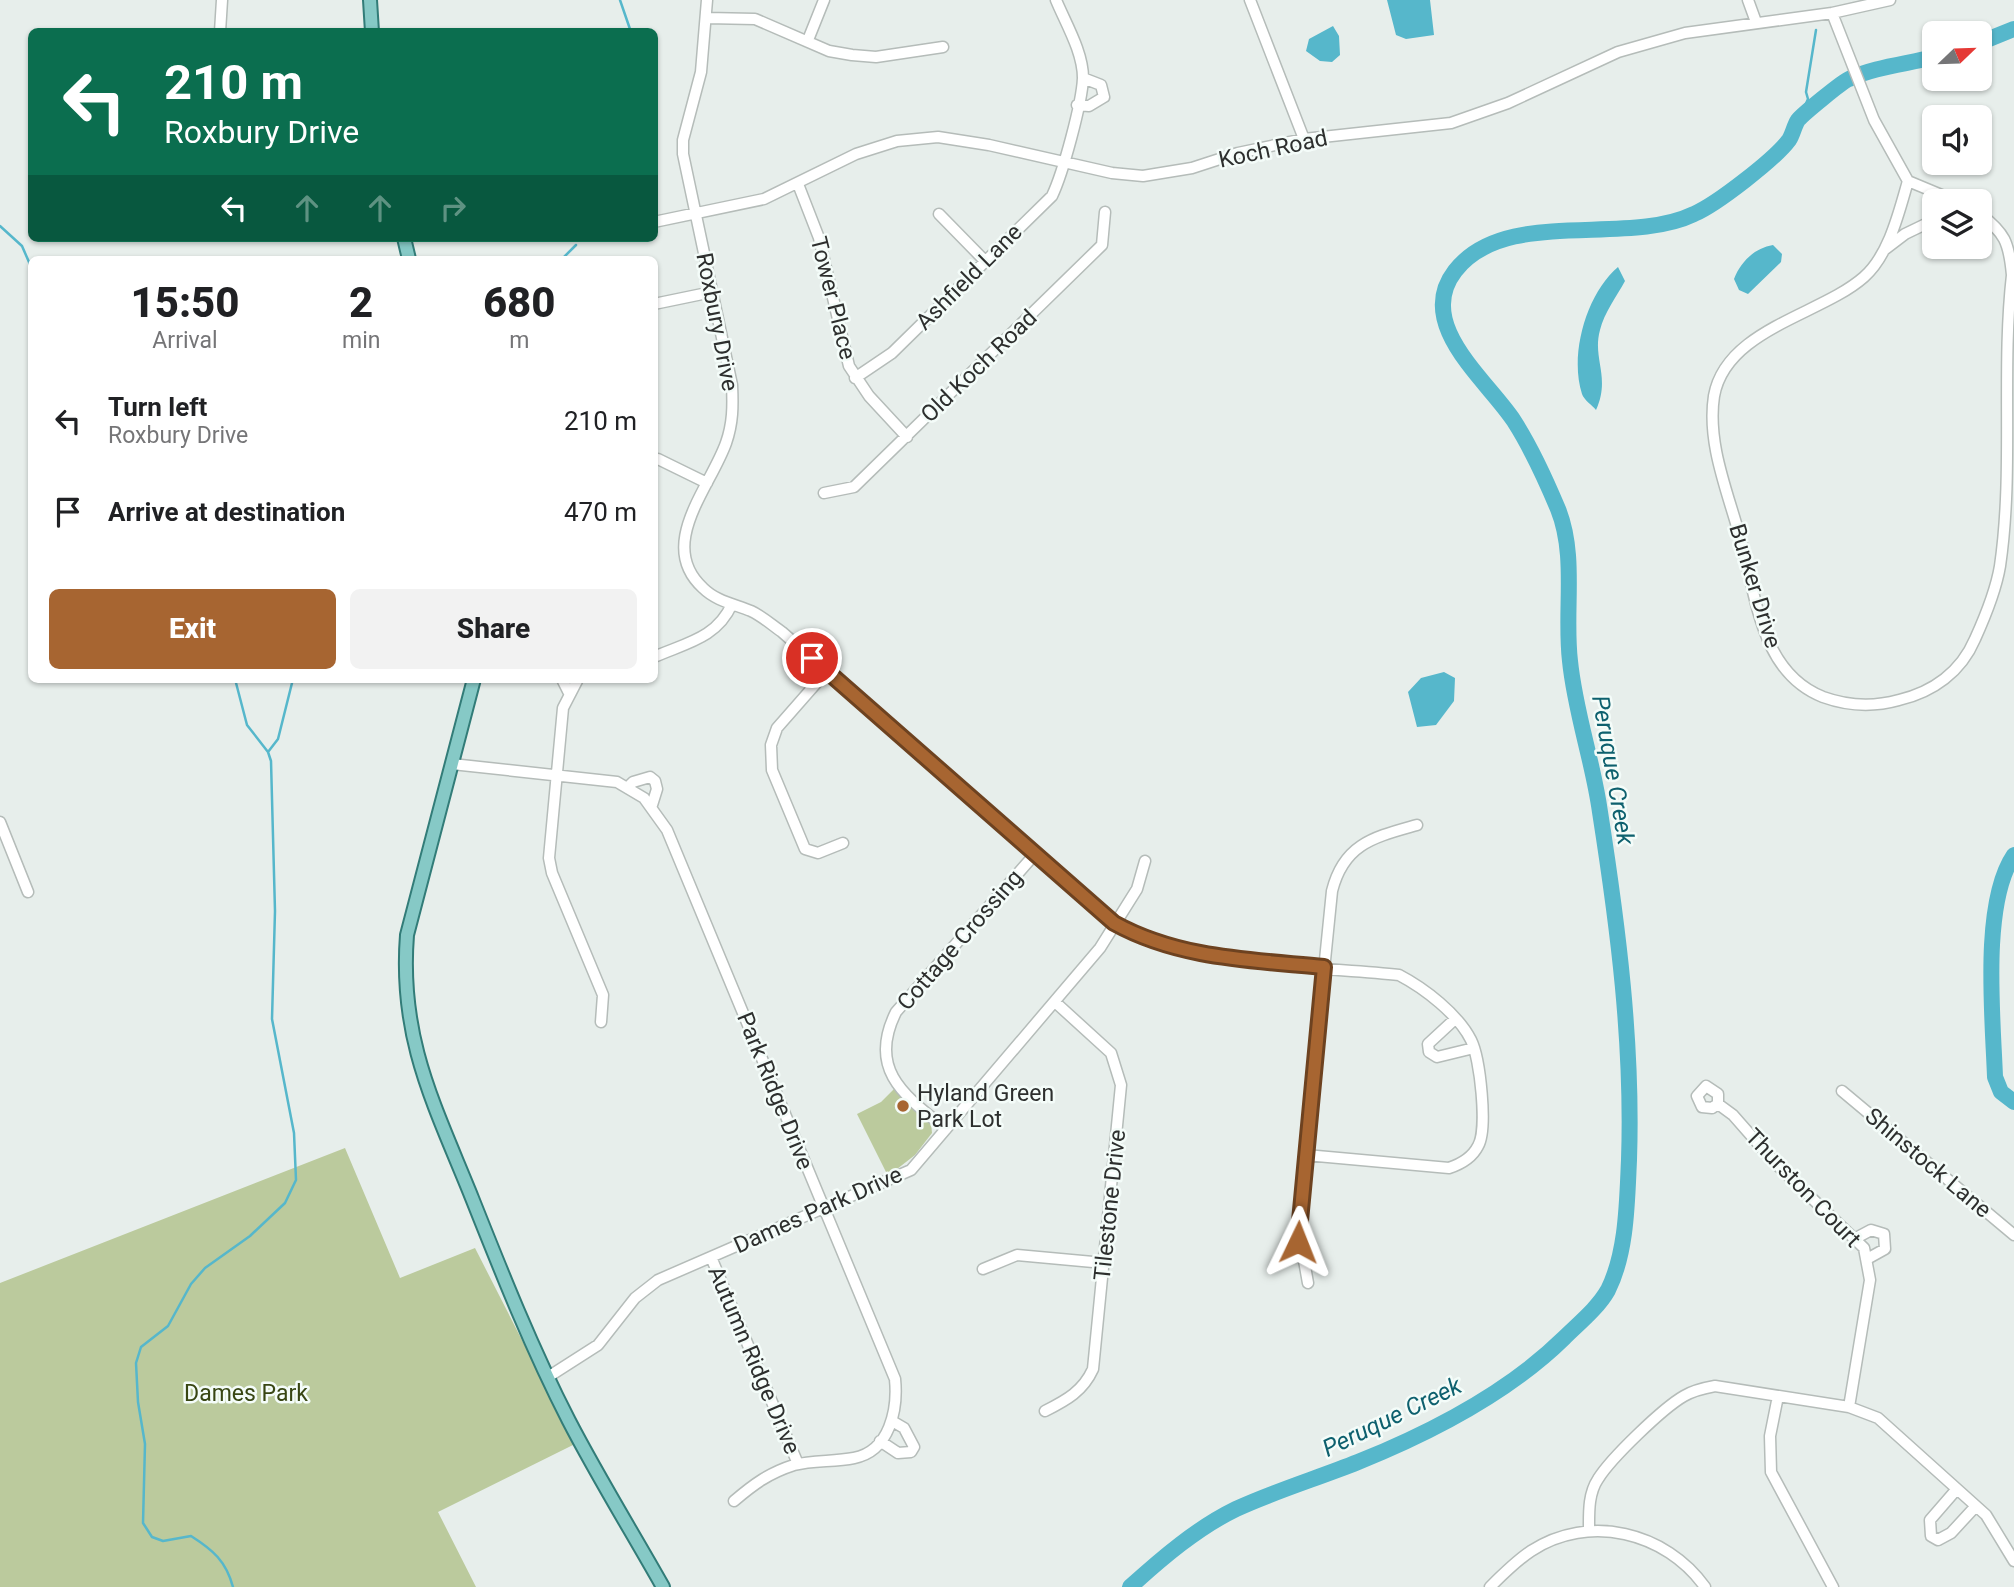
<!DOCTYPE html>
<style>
body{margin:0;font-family:Roboto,sans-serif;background:#f2f2f2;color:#202124;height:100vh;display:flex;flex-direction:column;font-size:26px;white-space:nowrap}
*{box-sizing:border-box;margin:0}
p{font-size:23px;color:#757577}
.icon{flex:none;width:38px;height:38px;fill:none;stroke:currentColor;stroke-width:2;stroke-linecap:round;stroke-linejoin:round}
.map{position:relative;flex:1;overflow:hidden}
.sheet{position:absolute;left:28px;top:256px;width:630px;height:427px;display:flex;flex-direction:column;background:#fff;border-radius:10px;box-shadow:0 2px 5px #0004}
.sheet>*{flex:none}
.hud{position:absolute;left:28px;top:28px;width:630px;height:214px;border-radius:10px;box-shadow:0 2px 5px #0004;background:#0b6e4f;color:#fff;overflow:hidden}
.needle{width:46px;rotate:67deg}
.tools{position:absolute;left:1922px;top:21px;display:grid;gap:14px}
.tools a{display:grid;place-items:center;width:70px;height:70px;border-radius:10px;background:#fff;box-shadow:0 2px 5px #0004;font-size:35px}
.pin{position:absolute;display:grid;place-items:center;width:60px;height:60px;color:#fff;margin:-30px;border:4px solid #fff;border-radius:50%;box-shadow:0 2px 7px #0007}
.me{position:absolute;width:77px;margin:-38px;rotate:2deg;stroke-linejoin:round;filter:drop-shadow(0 0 5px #0008)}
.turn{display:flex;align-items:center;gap:24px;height:147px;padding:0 21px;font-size:32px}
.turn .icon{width:91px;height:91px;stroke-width:2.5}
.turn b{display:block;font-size:49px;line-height:60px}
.lanes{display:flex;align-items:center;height:66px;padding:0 21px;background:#0003;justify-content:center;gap:35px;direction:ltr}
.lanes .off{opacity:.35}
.eta{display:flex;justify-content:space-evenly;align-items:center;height:119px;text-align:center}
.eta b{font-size:42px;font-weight:800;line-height:49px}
.primary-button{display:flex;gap:14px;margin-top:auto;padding:14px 21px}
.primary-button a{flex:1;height:80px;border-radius:10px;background:#a76531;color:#fff;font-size:28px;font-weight:800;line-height:80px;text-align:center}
.primary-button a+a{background:#f2f2f2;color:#202124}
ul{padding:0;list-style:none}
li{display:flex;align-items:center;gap:21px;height:91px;padding:0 21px}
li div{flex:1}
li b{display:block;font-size:26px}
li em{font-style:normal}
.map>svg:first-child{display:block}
.green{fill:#bbca9d}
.water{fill:#56b7cb}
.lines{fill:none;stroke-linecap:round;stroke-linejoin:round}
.stream{stroke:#56b7cb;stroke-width:2.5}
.river{stroke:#56b7cb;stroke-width:16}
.minor-casing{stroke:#b5bcb9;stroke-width:13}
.major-casing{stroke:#327c78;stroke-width:16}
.minor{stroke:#fff;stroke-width:10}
.major{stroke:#86c9c6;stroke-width:12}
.route-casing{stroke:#6d4220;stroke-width:18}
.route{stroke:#a76531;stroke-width:12}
.poi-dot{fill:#a76531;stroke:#f4fcf9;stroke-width:2.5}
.labels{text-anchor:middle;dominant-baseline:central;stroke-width:5;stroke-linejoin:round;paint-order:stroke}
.street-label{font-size:23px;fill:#2d2f2e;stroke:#f4fcf9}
.poi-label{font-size:23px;fill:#2d2f2e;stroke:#f4fcf9;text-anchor:start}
.park-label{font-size:23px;fill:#384613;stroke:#f4fcf9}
.water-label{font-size:24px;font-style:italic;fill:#0d606e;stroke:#f4fcf9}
</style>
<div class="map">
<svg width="2014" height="1587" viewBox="0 0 2014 1587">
<rect width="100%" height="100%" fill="#e7eeeb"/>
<path class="green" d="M894,1089l37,34 1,10 -17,22 -27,21 -31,-62 24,-12z
M345,1148l55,130 75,-30 100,196 -137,68 38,75h-476v-304z"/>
<path class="water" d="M1387,0h43l4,35 -28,4 -10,-4z
M1333,26l6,10 1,19 -8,7 -12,-1 -14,-10 3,-12z
M1773,245l9,9 -1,8 -33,32 -9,-4 -5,-11c7,-18 21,-31 39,-34z
M1618,267l7,14c-8,15 -21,32 -25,49 -8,29 11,47 -4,80 -4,-5 -12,-10 -14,-16 -13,-40 5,-101 36,-127z
M1444,672l11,6 -1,23 -18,24 -19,2 -9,-35 13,-14z"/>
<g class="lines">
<path class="stream" d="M620,0l11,32
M1799,120l9,-21 -2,-7 10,-62
M0,226l22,20 10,23
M562,259l14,-14
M268,752l10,-13 15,-60
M233,1587c-7,-26 -20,-37 -42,-51l-28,5 -11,-4 -9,-14 2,-79 -7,-42 -2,-39 5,-16 27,-21 23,-42 14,-16 45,-32 35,-33 11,-23 -2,-47 -22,-114 3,-108 -4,-150 -3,-9 -21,-27 -12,-46"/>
<path class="river" d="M1979,43l35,-14
M2014,855c-33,48 -21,164 -19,222l6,15 13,10
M1130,1587c32,-29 67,-59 106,-78 39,-18 82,-31 122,-47 72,-29 150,-69 206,-124 14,-14 34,-30 44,-48 19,-38 19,-89 21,-130 4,-117 -11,-233 -29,-348 -7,-51 -25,-100 -30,-151 -6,-49 7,-105 -12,-152 -13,-31 -26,-60 -44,-88 -27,-41 -100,-97 -59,-150 50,-65 171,-24 239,-57 23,-10 81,-55 95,-74 4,-6 5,-14 9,-20 5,-6 45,-39 51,-41 25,-12 58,-15 85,-22"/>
<g class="minor-casing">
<path id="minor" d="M707,0l-6,72 -18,68v14l49,231c1,21 1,38 -6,58 -16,45 -70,102 -23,145 13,13 31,16 48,23 11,5 21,14 31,21l332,291c78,44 196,43 285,52 25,13 59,39 72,65 9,18 17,89 7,106 -6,12 -17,18 -29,22l-143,-13
M1250,0l54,139
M1748,0l8,22
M1832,13l42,107 34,61
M707,18l48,1 74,32 23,4 24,2 67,-10
M220,32l2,-32
M808,40l16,-40
M1077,105l12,1 15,-9 -3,-12 -18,-7
M798,184l21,54 30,128 20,30 38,41
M1956,201l-48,-20c-9,31 -19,74 -44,96 -43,38 -138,52 -150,119 -7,45 12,92 24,134 18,58 19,141 85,167 25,9 51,10 76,3 34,-8 62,-28 76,-61 10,-22 21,-49 25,-73 14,-96 1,-195 12,-291 -3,-33 -7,-42 -33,-62
M939,214l46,47
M654,222l110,-23 92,-45 41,-13 41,-4 51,8 123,28 31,3 49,-8 46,-15 66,-14 147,-16 57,-20 110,-51 67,-19 147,-20 58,-13
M1884,250l21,-16 29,-14
M654,304l58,-12
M855,378l37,-25 160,-157c11,-23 30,-93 31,-118 0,-26 -17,-54 -27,-78
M658,459l49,24
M824,493l30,-6 248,-242 3,-33
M654,657c32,-14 63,-19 78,-53
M827,671l-50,57 -6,17 1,25 33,79 13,4 25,-10
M562,679l7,14
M578,679l-15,29 -14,150 3,15 51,122 -2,27
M452,764l165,18 27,16 23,32 228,549c3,30 -5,72 -41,79 -20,4 -41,2 -60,7 -25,8 -40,19 -60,36
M628,787l5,-5 17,-5 5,4 2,8 -5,16
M0,822l28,70
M1455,1019l-27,25 1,8 8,5 37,-9
M1842,1091l172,144
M1718,1104l-6,4 -10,-1 -5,-11 9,-10 12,8v10l15,11 43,49 88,84 6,32 -21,127
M946,1129c-41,-33 -79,-59 -50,-117l139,-158
M1856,1238l15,-8 13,4 1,15 -18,10
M711,1257l87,207
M983,1269l34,-14 87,8
M1308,1283l-10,-56 34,-336c12,-48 43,-54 85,-66
M548,1377l50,-32 37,-47 23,-18 253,-110 189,-222 37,-59 8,-28
M1778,1396l-8,40 1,36 62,115
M1045,1411c22,-11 38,-20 48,-42l28,-284 -10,-32 -56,-51
M880,1441l18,12 13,-1 3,-5 -10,-19 -12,-7
M1956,1490l-26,30 1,16 7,4 13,-7 24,-26
M1589,1531c0,-18 -1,-37 9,-52 13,-21 65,-71 86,-83 10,-6 20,-8 31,-10l134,21 29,11 108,97 28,46
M1490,1587c13,-13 26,-26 41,-36 58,-38 135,-19 174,36"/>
</g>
<g class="major-casing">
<path id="major" d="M370,0l2,32
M404,238l5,21
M474,679l-67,256c-8,102 26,167 63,258 31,78 61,154 99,228 29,56 63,111 94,166"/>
</g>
<use href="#minor" class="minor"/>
<use href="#major" class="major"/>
</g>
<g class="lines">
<g class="route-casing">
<path id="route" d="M812,658l302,265c65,36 138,37 210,44l-26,275"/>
</g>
<use href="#route" class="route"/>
</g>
<circle class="poi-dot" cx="903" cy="1106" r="7"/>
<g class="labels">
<g class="street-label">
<text transform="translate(1273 149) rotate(-12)">Koch Road</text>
<text transform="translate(969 277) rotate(-45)">Ashfield Lane</text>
<text transform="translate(833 298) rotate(76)">Tower Place</text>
<text transform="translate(717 322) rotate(79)">Roxbury Drive</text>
<text transform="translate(979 366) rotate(-44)">Old Koch Road</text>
<text transform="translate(1755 586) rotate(73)">Bunker Drive</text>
<text transform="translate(960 940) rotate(-49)">Cottage Crossing</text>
<text transform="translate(775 1091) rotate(68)">Park Ridge Drive</text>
<text transform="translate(1928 1163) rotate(40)">Shinstock Lane</text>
<text transform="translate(1803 1188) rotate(46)">Thurston Court</text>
<text transform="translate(1110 1205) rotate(-84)">Tilestone Drive</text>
<text transform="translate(818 1210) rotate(-24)">Dames Park Drive</text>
<text transform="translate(754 1360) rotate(67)">Autumn Ridge Drive</text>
</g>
<g class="poi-label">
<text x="917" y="1093">Hyland Green<tspan x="917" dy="26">Park Lot</tspan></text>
</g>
<g class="park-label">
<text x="246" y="1393">Dames Park</text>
</g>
<g class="water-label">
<text transform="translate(1613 770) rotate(80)">Peruque Creek</text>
<text transform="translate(1392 1417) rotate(-26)">Peruque Creek</text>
</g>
</g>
</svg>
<div class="tools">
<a><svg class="needle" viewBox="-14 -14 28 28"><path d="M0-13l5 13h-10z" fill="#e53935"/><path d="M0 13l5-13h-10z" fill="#757577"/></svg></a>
<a><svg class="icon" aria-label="sound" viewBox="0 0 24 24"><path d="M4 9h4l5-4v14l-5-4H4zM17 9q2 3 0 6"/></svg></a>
<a><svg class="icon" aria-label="layers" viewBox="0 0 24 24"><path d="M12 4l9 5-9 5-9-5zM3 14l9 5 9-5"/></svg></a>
</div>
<div class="pin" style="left:812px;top:658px;background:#d93025"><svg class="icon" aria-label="arrive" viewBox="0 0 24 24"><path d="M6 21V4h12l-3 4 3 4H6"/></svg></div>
<svg class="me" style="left:1298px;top:1242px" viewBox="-20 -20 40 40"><path d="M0-17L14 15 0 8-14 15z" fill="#a76531" stroke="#fff" stroke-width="4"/></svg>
<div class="hud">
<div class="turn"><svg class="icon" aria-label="left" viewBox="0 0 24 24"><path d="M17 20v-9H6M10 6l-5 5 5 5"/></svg><div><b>210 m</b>Roxbury Drive</div></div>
<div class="lanes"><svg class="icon" aria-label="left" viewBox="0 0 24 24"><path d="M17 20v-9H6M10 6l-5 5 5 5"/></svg><svg class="icon off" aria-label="ahead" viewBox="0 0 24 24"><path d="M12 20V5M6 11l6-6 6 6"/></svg><svg class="icon off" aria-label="ahead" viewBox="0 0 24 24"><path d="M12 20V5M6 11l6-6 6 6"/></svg><svg class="icon off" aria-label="right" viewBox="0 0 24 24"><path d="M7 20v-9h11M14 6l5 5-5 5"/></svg></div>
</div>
<section class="sheet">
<div class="eta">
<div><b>15:50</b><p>Arrival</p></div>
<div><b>2</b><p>min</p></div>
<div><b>680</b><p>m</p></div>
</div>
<ul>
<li><svg class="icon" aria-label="left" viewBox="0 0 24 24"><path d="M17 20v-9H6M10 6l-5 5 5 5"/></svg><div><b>Turn left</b><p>Roxbury Drive</p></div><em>210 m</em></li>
<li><svg class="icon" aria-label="arrive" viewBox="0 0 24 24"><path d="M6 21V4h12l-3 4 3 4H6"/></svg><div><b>Arrive at destination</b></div><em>470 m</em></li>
</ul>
<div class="primary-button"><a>Exit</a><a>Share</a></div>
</section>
</div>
